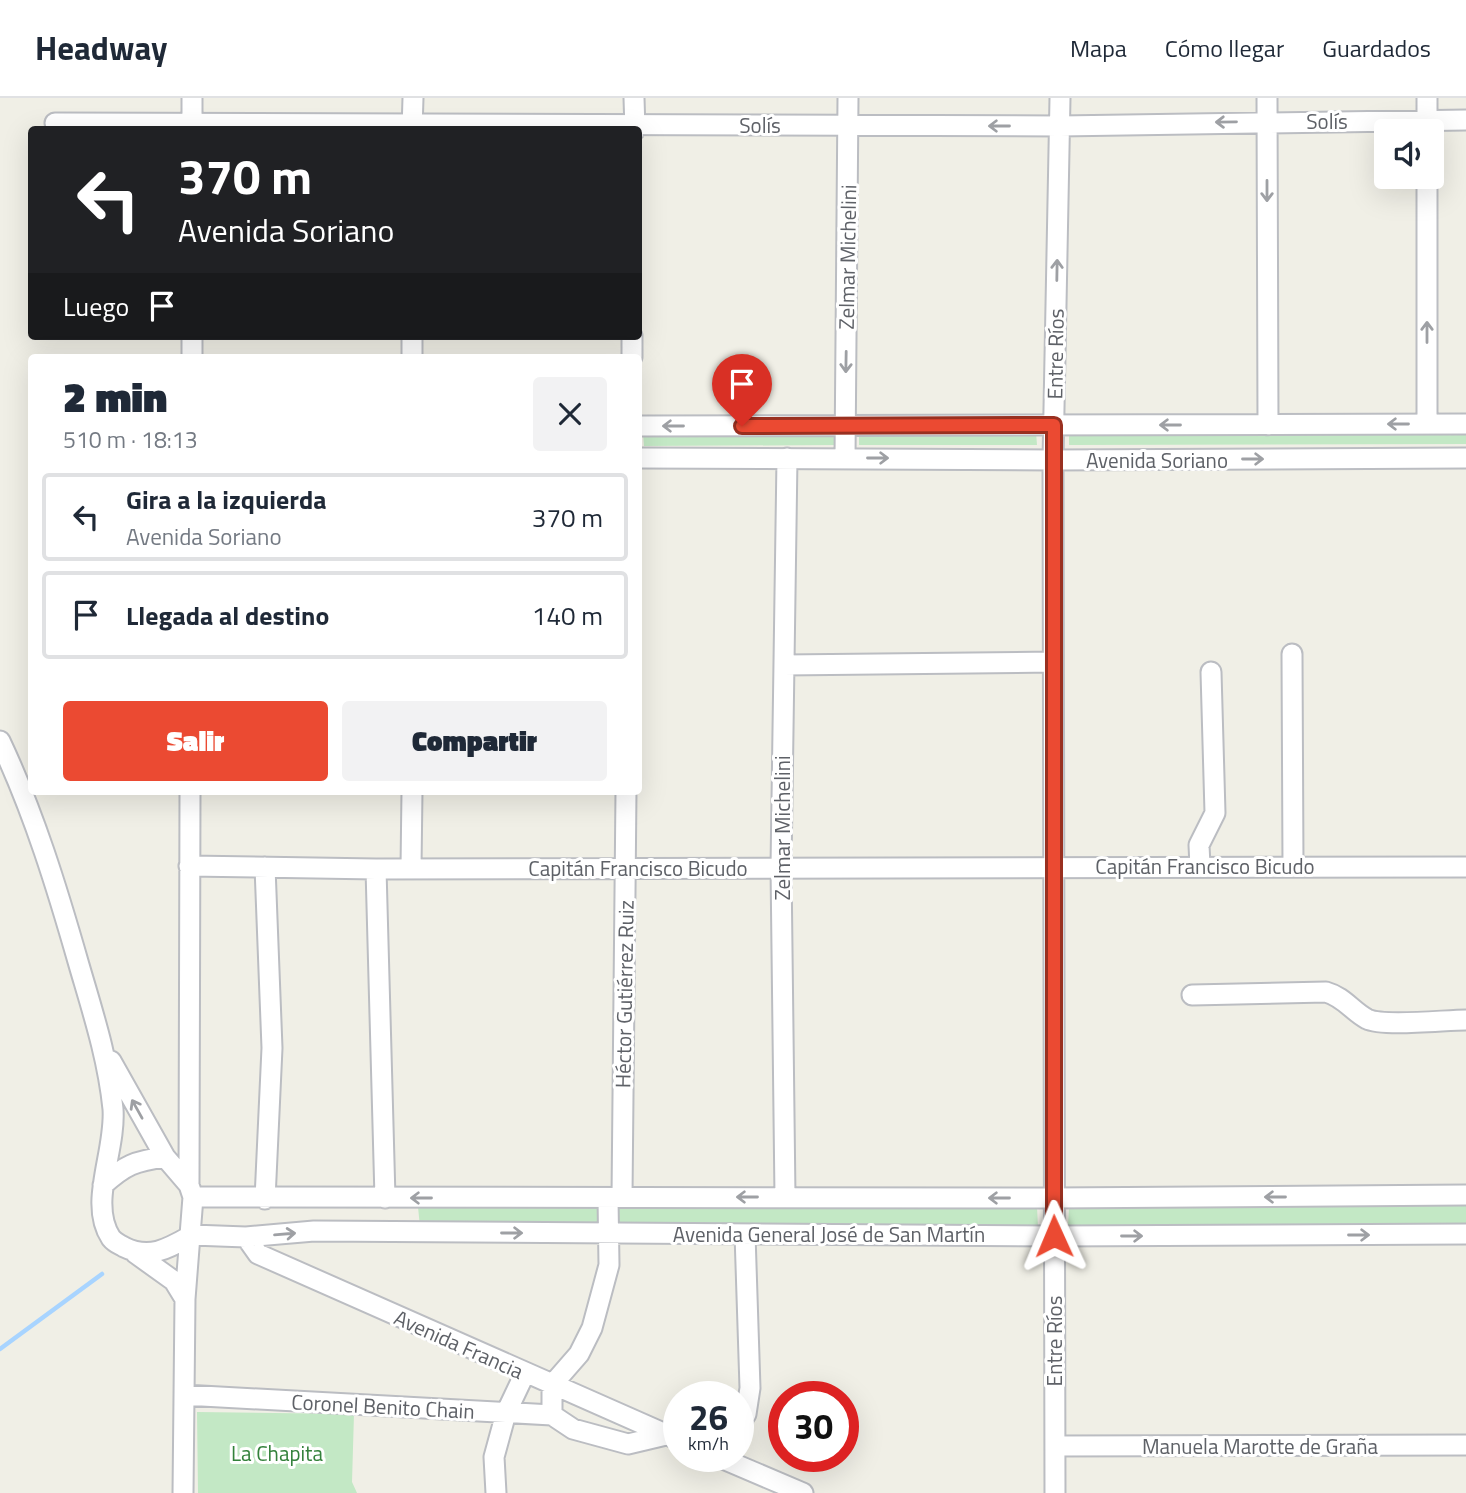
<!DOCTYPE html>
<html lang="es">
<meta charset="utf-8">
<style>
body{margin:0;font-family:"Titillium Web",sans-serif;background:#f2f2f3;color:#1f2937;height:100vh;display:flex;flex-direction:column;font-size:26px;white-space:nowrap}
*{box-sizing:border-box;margin:0}
p{font-size:23px;color:#747a83}
.icon{flex:none;width:38px;height:38px;fill:none;stroke:currentColor;stroke-width:2;stroke-linecap:round;stroke-linejoin:round}
.map{position:relative;flex:1;overflow:hidden}
.details{position:absolute;left:28px;top:256px;width:614px;height:441px;display:flex;flex-direction:column;background:#fff;border-radius:7px;box-shadow:0 7px 28px #0002}
.details>*{flex:none}
.hud{position:absolute;left:28px;top:28px;width:614px;height:214px;border-radius:7px;box-shadow:0 7px 28px #0002;background:#202124;color:#fff;overflow:hidden}
.fabs{position:absolute;left:1374px;top:21px;display:grid;gap:14px}
.fabs a{display:grid;place-items:center;width:70px;height:70px;border-radius:7px;background:#fff;box-shadow:0 7px 28px #0002;font-size:35px}
.speed{position:absolute;left:663px;top:1283px;display:flex;gap:14px;font-size:35px;font-weight:700;text-align:center}
.speed>*{display:grid;place-content:center;width:91px;height:91px;border-radius:50%;background:#fff;box-shadow:0 7px 28px #0002;line-height:1}
.speed small{font-size:18px;font-weight:400}
.speed .limit{border:10px solid #d22;background:#fff;color:#111}
.pin{position:absolute;display:grid;place-items:center;width:60px;height:60px;color:#fff;margin:-72px -30px;border-radius:50% 50% 50% 0;rotate:-45deg;box-shadow:0 0 7px #0007}
.pin .icon{rotate:45deg}
.me{position:absolute;width:77px;margin:-38px;rotate:359deg;stroke-linejoin:round;filter:drop-shadow(0 0 5px #0008)}
.turn{display:flex;align-items:center;gap:24px;height:147px;padding:0 35px;font-size:32px}
.turn .icon{width:91px;height:91px;stroke-width:2.5}
.turn b{display:block;font-size:49px;line-height:60px}
.then{display:flex;align-items:center;height:66px;padding:0 35px;background:#0003;gap:14px;font-size:26px}
.round{display:grid;place-items:center;flex:none;width:74px;height:74px;border-radius:7px;background:#f2f2f3}
.headline{display:flex;align-items:center;justify-content:space-between;height:119px;padding:0 35px}
h1{font-size:42px;font-weight:800;line-height:52px}
.primary-button{display:flex;gap:14px;margin-top:auto;padding:14px 35px}
.primary-button a{flex:1;height:80px;border-radius:7px;background:#eb4a32;color:#fff;font-size:28px;font-weight:800;line-height:80px;text-align:center}
.primary-button a+a{background:#f2f2f3;color:#1f2937}
ul{padding:0;list-style:none}
li{display:flex;align-items:center;gap:21px;height:88px;margin:0 14px 10px;padding:0 21px;border:4px solid #e0e1e3;border-radius:7px}
li div{flex:1}
li b{display:block;font-size:26px}
li em{font-style:normal}
header{display:flex;align-items:center;gap:42px;box-sizing:border-box;height:98px;padding:0 35px;background:#fff;border-bottom:2px solid #e0e1e3}
header strong{font-size:33px}
nav{display:flex;gap:38px;margin-inline-start:auto;font-size:24px}
.map>svg:first-child{display:block}
.green{fill:#c3e8c5}
.lines{fill:none;stroke-linecap:round;stroke-linejoin:round}
.stream{stroke:#a8d4ff;stroke-width:4.5}
.minor-casing{stroke:#bbbdc2;stroke-width:23}
.minor{stroke:#fff;stroke-width:19}
.oneway{stroke:#9ea0a4}
.route-casing{stroke:#993020;stroke-width:18}
.route{stroke:#eb4a32;stroke-width:12}
.labels{text-anchor:middle;dominant-baseline:central;stroke-width:6;stroke-linejoin:round;paint-order:stroke}
.street-label{font-size:21px;fill:#5e6167;stroke:#fff}
.park-label{font-size:21px;fill:#33813b;stroke:#fff}
</style>
<header>
<strong>Headway</strong>
<nav><a>Mapa</a><a>Cómo llegar</a><a>Guardados</a></nav>
</header>
<div class="map">
<svg width="1466" height="1395" viewBox="0 0 1466 1395">
<rect width="100%" height="100%" fill="#f0efe6"/>
<path class="green" d="M1466,333v13l-397,1v-13z
M1036,334l1,13h-178v-12z
M643,335h192v12l-191,1z
M1037,1108l1,22 -618,-1 -2,-20z
M1069,1108h397v22l-398,-1z
M197,1314l157,2 -2,68 5,11h-159z"/>
<g class="lines">
<path class="stream" d="M0,1251l102,-75"/>
<g class="minor-casing">
<path id="minor" d="M192,0v32
M634,0l1,32
M1267,0l1,327
M55,25l1005,3 406,-6
M412,32l1,-32
M1427,33v-33
M1427,79v247
M192,259v-21
M412,259v-21
M632,259v-21
M639,328l827,-2
M639,360l414,2 413,-2
M845,360l3,-360
M1292,556l1,212
M784,567l269,-3
M0,643c34,72 57,147 79,224 14,48 29,94 34,144 3,43 -25,94 -2,129 4,5 8,6 13,9 26,13 45,1 68,-12
M189,768l187,3 1090,-2
M1200,768l-1,-21 16,-32 -4,-141
M411,769l1,-76
M376,771l9,329
M1192,897l134,-3c18,5 26,19 41,27 16,8 78,1 99,1
M111,963l54,96 24,28 4,12 -8,102 -2,194
M103,1087c22,-20 32,-24 62,-28
M189,1087l1,-394
M193,1099l860,1 413,-3
M622,1099l4,-406
M785,1099l-4,-330 6,-409
M265,1101l7,-151 -7,-181
M192,1137l54,2 68,-6 740,5 412,-2
M246,1139l12,17 421,186
M135,1155l39,28 11,18
M184,1297l368,20v-30l27,-31 13,-26 17,-63 -1,-67
M552,1317l21,14 55,15 38,-9
M738,1329l8,-13 4,-26 -5,-154
M1055,1348l411,-1
M716,1358l87,37
M496,1395l-2,-36 12,-44 19,-40
M1055,1395l-2,-1033 7,-362"/>
</g>
<use href="#minor" class="minor"/>
</g>
<defs><path id="oneway-shaft" d="M-6 0H5M1.5-3L5.5 0L1.5 3" fill="none" stroke-width="1.6" stroke-linecap="round" stroke-linejoin="round" transform="scale(1.75)"/></defs>
<g class="oneway">
<use href="#oneway-shaft" transform="translate(1226 24) rotate(179)"/>
<use href="#oneway-shaft" transform="translate(999 28) rotate(-180)"/>
<use href="#oneway-shaft" transform="translate(1267 93) rotate(90)"/>
<use href="#oneway-shaft" transform="translate(1057 172) rotate(-89)"/>
<use href="#oneway-shaft" transform="translate(1427 234) rotate(-90)"/>
<use href="#oneway-shaft" transform="translate(846 264) rotate(91)"/>
<use href="#oneway-shaft" transform="translate(1398 326) rotate(180)"/>
<use href="#oneway-shaft" transform="translate(1170 327) rotate(180)"/>
<use href="#oneway-shaft" transform="translate(673 328) rotate(-180)"/>
<use href="#oneway-shaft" transform="translate(878 360)"/>
<use href="#oneway-shaft" transform="translate(1253 361)"/>
<use href="#oneway-shaft" transform="translate(137 1011) rotate(-119)"/>
<use href="#oneway-shaft" transform="translate(747 1099) rotate(180)"/>
<use href="#oneway-shaft" transform="translate(1275 1099) rotate(180)"/>
<use href="#oneway-shaft" transform="translate(421 1100) rotate(-180)"/>
<use href="#oneway-shaft" transform="translate(999 1100) rotate(-180)"/>
<use href="#oneway-shaft" transform="translate(512 1135)"/>
<use href="#oneway-shaft" transform="translate(285 1136) rotate(-5)"/>
<use href="#oneway-shaft" transform="translate(1359 1137)"/>
<use href="#oneway-shaft" transform="translate(1132 1138)"/>
</g>
<g class="lines">
<g class="route-casing">
<path id="route" d="M742,328l312,-1v811"/>
</g>
<use href="#route" class="route"/>
</g>
<g class="labels">
<g class="street-label">
<text x="1327" y="23">Solís</text>
<text x="760" y="27">Solís</text>
<text transform="translate(847 159) rotate(-89)">Zelmar Michelini</text>
<text transform="translate(1055 256) rotate(-89)">Entre Ríos</text>
<text x="1157" y="362">Avenida Soriano</text>
<text transform="translate(782 730) rotate(-90)">Zelmar Michelini</text>
<text x="1205" y="768">Capitán Francisco Bicudo</text>
<text x="638" y="770">Capitán Francisco Bicudo</text>
<text transform="translate(624 896) rotate(-89)">Héctor Gutiérrez Ruiz</text>
<text x="829" y="1136">Avenida General José de San Martín</text>
<text transform="translate(1054 1243) rotate(-90)">Entre Ríos</text>
<text transform="translate(459 1246) rotate(24)">Avenida Francia</text>
<text transform="translate(383 1308) rotate(3)">Coronel Benito Chain</text>
<text x="1260" y="1348">Manuela Marotte de Graña</text>
</g>
<g class="park-label">
<text x="277" y="1355">La Chapita</text>
</g>
</g>
</svg>
<div class="fabs">
<a><svg class="icon" aria-label="sound" viewBox="0 0 24 24"><path d="M4 9h4l5-4v14l-5-4H4zM17 9q2 3 0 6"/></svg></a>
</div>
<div class="speed"><div>26<small>km/h</small></div><div class="limit">30</div></div>
<div class="pin" style="left:742px;top:328px;background:#d93025"><svg class="icon" aria-label="arrive" viewBox="0 0 24 24"><path d="M6 21V4h12l-3 4 3 4H6"/></svg></div>
<svg class="me" style="left:1054px;top:1138px" viewBox="-20 -20 40 40"><path d="M0-17L14 15 0 8-14 15z" fill="#eb4a32" stroke="#fff" stroke-width="4"/></svg>
<div class="hud">
<div class="turn"><svg class="icon" aria-label="left" viewBox="0 0 24 24"><path d="M17 20v-9H6M10 6l-5 5 5 5"/></svg><div><b>370 m</b>Avenida Soriano</div></div>
<div class="then">Luego<svg class="icon" aria-label="arrive" viewBox="0 0 24 24"><path d="M6 21V4h12l-3 4 3 4H6"/></svg></div>
</div>
<section class="details">
<div class="headline"><div><h1>2 min</h1><p>510 m · 18:13</p></div><a class="round"><svg class="icon" aria-label="close" viewBox="0 0 24 24"><path d="M6 6l12 12M18 6L6 18"/></svg></a></div>
<ul>
<li><svg class="icon" aria-label="left" viewBox="0 0 24 24"><path d="M17 20v-9H6M10 6l-5 5 5 5"/></svg><div><b>Gira a la izquierda</b><p>Avenida Soriano</p></div><em>370 m</em></li>
<li><svg class="icon" aria-label="arrive" viewBox="0 0 24 24"><path d="M6 21V4h12l-3 4 3 4H6"/></svg><div><b>Llegada al destino</b></div><em>140 m</em></li>
</ul>
<div class="primary-button"><a>Salir</a><a>Compartir</a></div>
</section>
</div>
